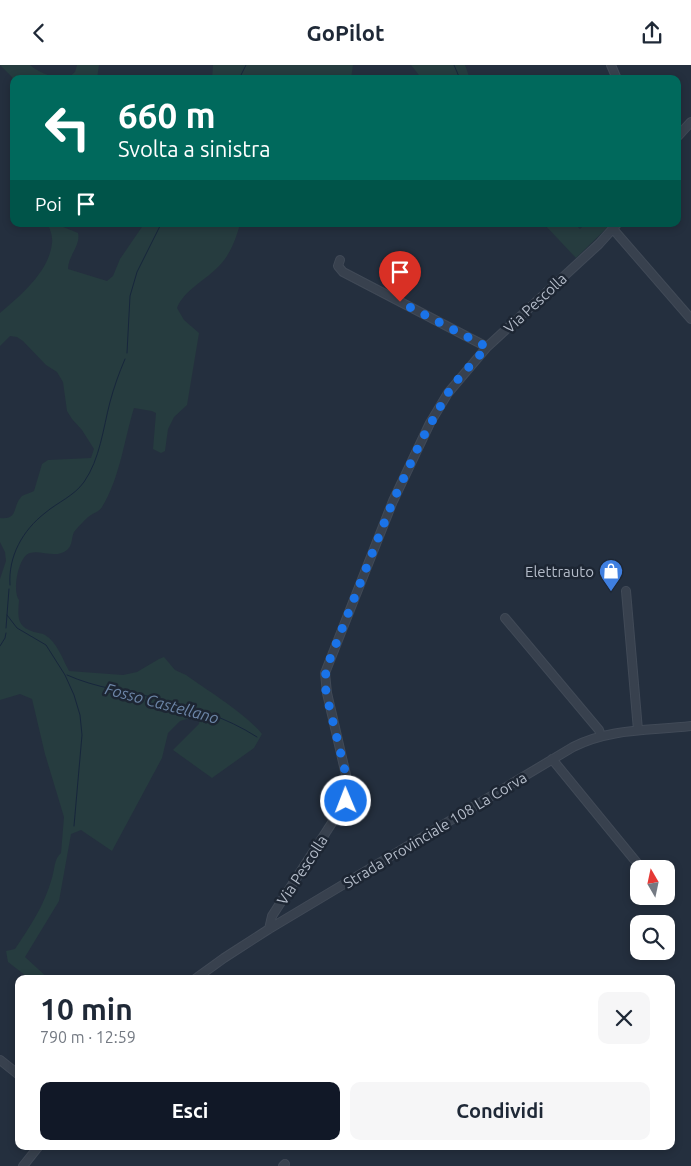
<!DOCTYPE html>
<html lang="it">
<meta charset="utf-8">
<style>
body{margin:0;font-family:Ubuntu,sans-serif;background:#f6f6f7;color:#1f2937;height:100vh;display:flex;flex-direction:column;font-size:19px;white-space:nowrap}
*{box-sizing:border-box;margin:0}
p{font-size:16px;color:#747a83}
.icon{flex:none;width:28px;height:28px;fill:none;stroke:currentColor;stroke-width:2;stroke-linecap:round;stroke-linejoin:round}
.map{position:relative;flex:1;overflow:hidden}
.panel{position:absolute;left:15px;top:910px;width:660px;height:175px;display:flex;flex-direction:column;background:#fff;border-radius:10px;box-shadow:0 2px 8px #0003}
.panel>*{flex:none}
.hud{position:absolute;left:10px;top:10px;width:671px;height:152px;border-radius:10px;box-shadow:0 2px 8px #0003;background:#00695c;color:#fff;overflow:hidden}
.needle{width:32px;rotate:351deg}
.controls{position:absolute;left:630px;top:795px;display:grid;gap:10px}
.controls a{display:grid;place-items:center;width:45px;height:45px;border-radius:10px;background:#fff;box-shadow:0 2px 8px #0003;font-size:25px}
.pin{position:absolute;display:grid;place-items:center;width:42px;height:42px;color:#fff;margin:-51px -21px;border-radius:50% 50% 50% 0;rotate:-45deg;box-shadow:0 0 5px #0007}
.pin .icon{rotate:45deg}
.me{position:absolute;width:55px;margin:-28px;rotate:359deg;stroke-linejoin:round;filter:drop-shadow(0 0 4px #0008)}
.turn{display:flex;align-items:center;gap:18px;height:105px;padding:0 25px;font-size:22px}
.turn .icon{width:65px;height:65px;stroke-width:2.5}
.turn b{display:block;font-size:35px;line-height:42px}
.then{display:flex;align-items:center;height:48px;padding:0 25px;background:#0003;gap:10px;font-size:19px}
.round{display:grid;place-items:center;flex:none;width:52px;height:52px;border-radius:10px;background:#f6f6f7}
.overview{display:flex;align-items:center;justify-content:space-between;height:85px;padding:0 25px}
h1{font-size:30px;font-weight:700;line-height:38px}
.cta{display:flex;gap:10px;margin-top:auto;padding:10px 25px}
.cta a{flex:1;height:58px;border-radius:10px;background:#111827;color:#fff;font-size:20px;font-weight:700;line-height:58px;text-align:center}
.cta a+a{background:#f6f6f7;color:#1f2937}
header{display:flex;justify-content:space-between;align-items:center;height:65px;padding:0 25px;background:#fff;font-size:22px;font-weight:700}
.map>svg:first-child{display:block}
.green{fill:#263c3f}
.lines{fill:none;stroke-linecap:round;stroke-linejoin:round}
.stream{stroke:#17263c;stroke-width:1}
.minor-casing{stroke:#414a57;stroke-width:10}
.minor{stroke:#38414e;stroke-width:8}
.route{stroke:#1a73e8;stroke-width:9;stroke-dasharray:0 16.2}
.labels{text-anchor:middle;dominant-baseline:central;stroke-width:5;stroke-linejoin:round;paint-order:stroke}
.street-label{font-size:15px;fill:#b4bcc9;stroke:#1d2633}
.poi-label{font-size:15px;fill:#b4bcc9;stroke:#1d2633;text-anchor:end}
.water-label{font-size:16px;font-style:italic;fill:#6d86a8;stroke:#1d2633}
</style>
<header><svg class="icon" aria-label="back" viewBox="0 0 24 24"><path d="M15 5l-7 7 7 7"/></svg>GoPilot<svg class="icon" aria-label="share" viewBox="0 0 24 24"><path d="M12 15V3M7 8l5-5 5 5M5 13v7h14v-7"/></svg></header>
<div class="map">
<svg width="691" height="1101" viewBox="0 0 691 1101">
<rect width="100%" height="100%" fill="#242f3e"/>
<path class="green" d="M0,0h30c12,10 23,12 38,13l7,-6 2,-7h22l-2,14h-83v1l-3,-4z
M213,0h140l-2,14h-139z
M411,0h54l5,14h-48z
M48,159h8l22,9c3,12 -10,23 -10,36l39,12 6,-5 7,-17 24,-35h96c-4,15 -10,31 -21,42 -13,14 -35,24 -42,42l7,12 15,13 -12,72 -13,12 -6,12 -3,22 -4,2 -8,-4 3,-36 -4,-2 -18,-3c-10,32 -14,70 -32,99 -4,6 -10,6 -15,11 -4,4 -10,10 -13,14 -3,6 -1,13 -7,18 -11,9 -26,0 -37,3 -12,3 -18,39 -11,47 -1,17 -3,26 15,32 3,1 8,1 11,3 12,7 18,25 24,36l54,4 14,-3 22,-13 5,-2 11,13 11,5c22,16 59,38 76,59l-8,14 -42,30 -39,-28 26,-26 1,-6 -4,-2 -16,5 -12,12 -6,25 -50,93 -31,-21 -10,4 -12,67 -34,56 24,22h-19l-22,-17 -2,-11 9,-2c16,-24 29,-43 37,-71 3,-10 2,-19 9,-25l3,-36 -19,-63 -13,-55 -12,-5 -20,6v-121l6,-18 -1,-9 -5,-10v-24c19,2 12,-12 22,-22 3,-2 9,-3 12,-5l8,-27 6,-4 43,-2 3,-9 -12,-19 -10,-11 -5,-8 -4,-29 -6,-10 -11,-7 -23,-24 -6,-4 -7,-1 -10,10v-33c21,-18 49,-41 52,-70 1,-7 -2,-13 -4,-19z
M544,159h31l5,5 5,-5h26l-35,34z"/>
<g class="lines">
<path class="stream" d="M454,0l6,14
M239,14l7,-14
M127,288l3,-57 7,-24 24,-48
M10,520c-2,-29 13,-55 35,-72 13,-11 29,-17 39,-31 16,-23 19,-53 26,-80 4,-15 9,-29 15,-43
M7,550l10,13 29,17 19,30 9,20 6,20 2,20 -8,91
M6,563l3,-39
M0,581l5,-8 1,-5
M67,610c29,13 59,16 89,23 36,9 70,19 101,39"/>
<g class="minor-casing">
<path id="minor" d="M611,0l6,14
M678,71l13,-14
M613,164l78,90
M340,195l-2,6 5,6 144,75
M626,526l12,139
M505,553l94,112 2,6
M552,694l90,110
M269,864l3,-13 74,-115 1,-12 -1,-14 -19,-82 -2,-20 68,-172 37,-78 18,-30 39,-46 112,-103 18,-20
M195,914l29,-21 45,-29 304,-182c37,-19 77,-16 118,-21
M0,995l19,15
M23,1101l16,-20
M283,1101l2,-2"/>
</g>
<use href="#minor" class="minor"/>
</g>
<g class="lines">
<path class="route" d="M346,736l1,-12 -1,-14 -20,-82 -1,-16 3,-13 65,-163 29,-62 26,-46 11,-15 28,-31 -87,-45"/>
</g>
<defs>
<g id="shop-pin" transform="scale(1.25)"><path d="M0 17L-7.5 6A9.5 9.5 0 1 1 7.5 6Z" fill="#3f7fe0" stroke="#1d2633"/><path d="M-5-2.5h2.3a2.7 3.5 0 0 1 5.4 0H5L5.5 6h-11ZM-1.5-2.5h3a1.5 2.3 0 0 0-3 0Z" fill="#fff"/></g>
</defs>
<g fill-rule="evenodd">
<use href="#shop-pin" x="611" y="506"/>
</g>
<g class="labels">
<g class="street-label">
<text transform="translate(535 238) rotate(-43)">Via Pescolla</text>
<text transform="translate(435 765) rotate(-31)">Strada Provinciale 108 La Corva</text>
<text transform="translate(302 805) rotate(-57)">Via Pescolla</text>
</g>
<g class="poi-label">
<text x="594" y="506">Elettrauto</text>
</g>
<g class="water-label">
<text transform="translate(162 638) rotate(15)">Fosso Castellano</text>
</g>
</g>
</svg>
<div class="controls">
<a><svg class="needle" viewBox="-14 -14 28 28"><path d="M0-13l5 13h-10z" fill="#e53935"/><path d="M0 13l5-13h-10z" fill="#747a83"/></svg></a>
<a><svg class="icon" aria-label="search" viewBox="0 0 24 24"><circle cx="10" cy="10" r="6"/><path d="M15 15l6 6"/></svg></a>
</div>
<div class="pin" style="left:400px;top:237px;background:#d93025"><svg class="icon" aria-label="arrive" viewBox="0 0 24 24"><path d="M6 21V4h12l-3 4 3 4H6"/></svg></div>
<svg class="me" style="left:346px;top:736px" viewBox="-20 -20 40 40"><circle r="17" fill="#1a73e8" stroke="#fff" stroke-width="3"/><path d="M0-11L8 9 0 5-8 9z" fill="#fff"/></svg>
<div class="hud">
<div class="turn"><svg class="icon" aria-label="left" viewBox="0 0 24 24"><path d="M17 20v-9H6M10 6l-5 5 5 5"/></svg><div><b>660 m</b>Svolta a sinistra</div></div>
<div class="then">Poi<svg class="icon" aria-label="arrive" viewBox="0 0 24 24"><path d="M6 21V4h12l-3 4 3 4H6"/></svg></div>
</div>
<section class="panel">
<div class="overview"><div><h1>10 min</h1><p>790 m · 12:59</p></div><a class="round"><svg class="icon" aria-label="close" viewBox="0 0 24 24"><path d="M6 6l12 12M18 6L6 18"/></svg></a></div>
<div class="cta"><a>Esci</a><a>Condividi</a></div>
</section>
</div>
